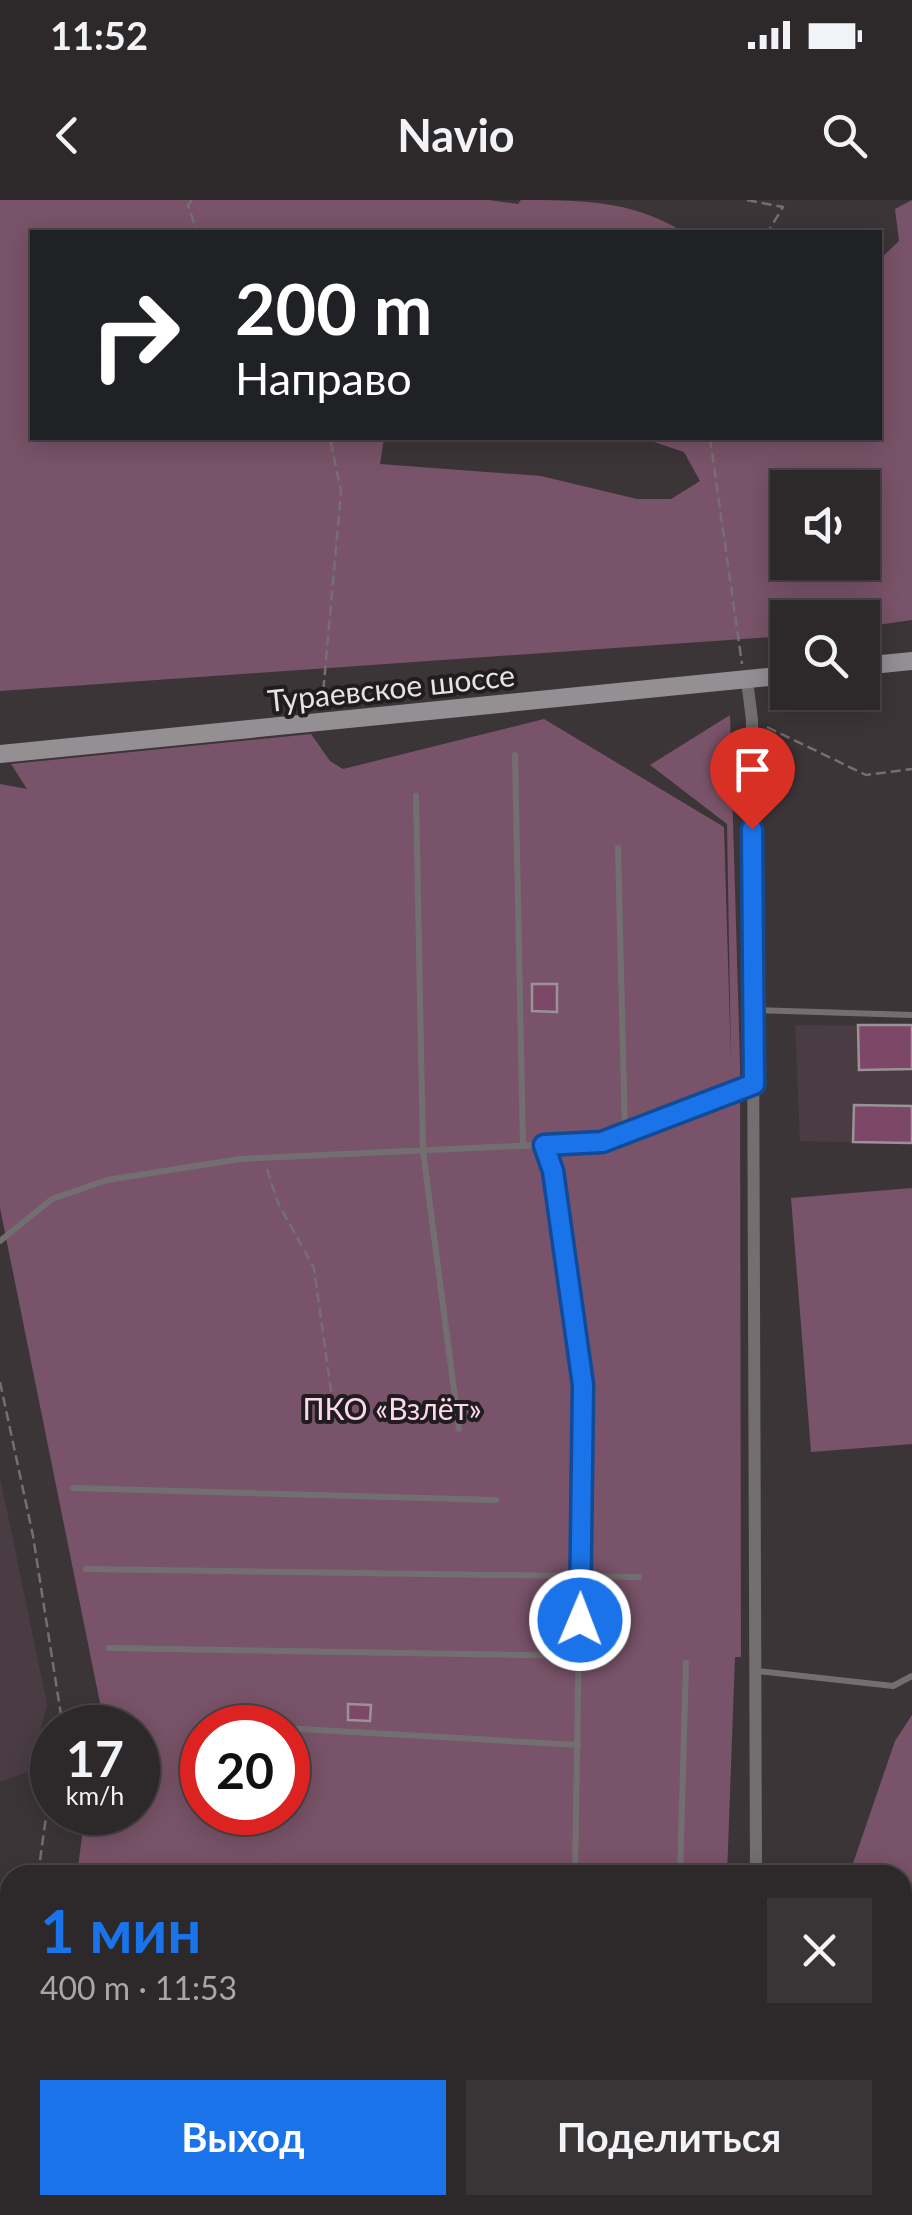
<!DOCTYPE html>
<html lang="ru">
<meta charset="utf-8">
<style>
body{margin:0;font-family:Lato,sans-serif;background:#393436;color:#f1f3f6;height:100vh;display:flex;flex-direction:column;font-size:38px;white-space:nowrap}
*{box-sizing:border-box;margin:0}
p{font-size:32px;color:#a7a6a8}
.icon{flex:none;width:55px;height:55px;fill:none;stroke:currentColor;stroke-width:2;stroke-linecap:round;stroke-linejoin:round}
.map{position:relative;flex:1;overflow:hidden}
.panel{position:absolute;left:0px;top:1665px;width:912px;height:350px;display:flex;flex-direction:column;background:#2d282a;border-radius:30px 30px 0 0;box-shadow:0 5px 25px #0003,0 0 0 2px #484447}
.panel>*{flex:none}
.top-card{position:absolute;left:30px;top:30px;width:852px;height:210px;border-radius:0px;box-shadow:0 5px 25px #0003,0 0 0 2px #484447;background:#202124;color:#fff;overflow:hidden}
.buttons{position:absolute;left:770px;top:270px;display:grid;gap:20px}
.buttons a{display:grid;place-items:center;width:110px;height:110px;border-radius:0px;background:#2d282a;box-shadow:0 5px 25px #0003,0 0 0 2px #484447;font-size:50px}
.speed{position:absolute;left:30px;top:1505px;display:flex;gap:20px;font-size:50px;font-weight:700;text-align:center}
.speed>*{display:grid;place-content:center;width:130px;height:130px;border-radius:50%;background:#2d282a;box-shadow:0 5px 25px #0003,0 0 0 2px #484447;line-height:1}
.speed small{font-size:25px;font-weight:400}
.speed .limit{border:15px solid #d22;background:#fff;color:#111}
.pin{position:absolute;display:grid;place-items:center;width:85px;height:85px;color:#fff;margin:-102px -42px;border-radius:50% 50% 50% 0;rotate:-45deg;box-shadow:0 0 10px #0007}
.pin .icon{rotate:45deg}
.me{position:absolute;width:110px;margin:-55px;rotate:1deg;stroke-linejoin:round;filter:drop-shadow(0 0 8px #0008)}
.turn{display:flex;align-items:center;gap:35px;height:210px;padding:0 40px;font-size:45px}
.turn .icon{width:130px;height:130px;stroke-width:2.5}
.turn b{display:block;font-size:70px;line-height:85px}
.round{display:grid;place-items:center;flex:none;width:105px;height:105px;border-radius:0px;background:#393436}
.overview{display:flex;align-items:center;justify-content:space-between;height:170px;padding:0 40px}
h1{font-size:60px;font-weight:700;line-height:75px;color:#1a73e8}
.cta{display:flex;gap:20px;margin-top:auto;padding:20px 40px}
.cta a{flex:1;height:115px;border-radius:0px;background:#1a73e8;color:#fff;font-size:40px;font-weight:700;line-height:115px;text-align:center}
.cta a+a{background:#393436;color:#f1f3f6}
.status{display:flex;justify-content:space-between;align-items:center;height:70px;padding:0 50px;background:#2d282a;direction:ltr}
.status svg{height:28px;fill:currentColor}
header{display:flex;justify-content:space-between;align-items:center;height:130px;padding:0 40px;background:#2d282a;font-size:45px;font-weight:700}
.map>svg:first-child{display:block}
.built{fill:#493c43}
.green{fill:#795369;fill-rule:evenodd}
.building{fill:#7d4768;stroke:#9b9297;stroke-width:2.5}
.lines{fill:none;stroke-linecap:round;stroke-linejoin:round}
.path{stroke:#756f71;stroke-width:2.5;stroke-dasharray:10 5;stroke-linecap:butt}
.service{stroke:#736f71;stroke-width:6}
.minor{stroke:#736f71;stroke-width:12}
.secondary{stroke:#948f92;stroke-width:18}
.route-casing{stroke:#114b97;stroke-width:25}
.route{stroke:#1a73e8;stroke-width:18}
.labels{text-anchor:middle;dominant-baseline:central;stroke-width:8;stroke-linejoin:round;paint-order:stroke}
.street-label{font-size:30px;fill:#e7e2e4;stroke:#211d1f}
.park-label{font-size:30px;fill:#fbd8eb;stroke:#211d1f}
</style>
<div class="status"><b>11:52</b><svg viewBox="0 0 49 12"><path d="M0 12V9h3v3zM5 12V6h3v6zM10 12V3h3v9zM15 12V0h3v12zM26 1h20v11H26zM47 4h2v5h-2z"/></svg></div>
<header><svg class="icon" aria-label="back" viewBox="0 0 24 24"><path d="M15 5l-7 7 7 7"/></svg>Navio<svg class="icon" aria-label="search" viewBox="0 0 24 24"><circle cx="10" cy="10" r="6"/><path d="M15 15l6 6"/></svg></header>
<div class="map">
<svg width="912" height="2015" viewBox="0 0 912 2015">
<rect width="100%" height="100%" fill="#3c3538"/>
<path class="built" d="M795,825l117,1v118l-112,-3z
M0,1277l47,227 -16,67 -31,11z"/>
<path class="green" d="M0,0h489l29,4 3,-4c58,0 112,0 162,32h-651v206h352l-4,26 161,12 96,23h34l29,-18 -16,-29 -42,-14h238v-179l19,-18 -4,-32 17,-9v420l-49,7 -1,-9h-74l-1,18 -787,55zM788,288h74v74h-74z
M730,515l10,348 1,594h-6l-8,218h-650l8,-62 53,-1v-84l-41,-1 3,-24 -100,-495v-424l27,5 -16,-25 300,-30 19,27 13,8 201,-50 180,108 7,236 -4,-239 -77,-59zM202,1528h86v84h-86z
M912,988v256l-101,8 -20,-254z
M912,1515v500h-174l3,-10h161v-330h-53l46,-134z
M0,1787l10,29v136l-10,4z"/>
<path class="building" d="M532,784h25v28l-25,-1z
M858,825h54v44l-53,1z
M854,905l58,1v37l-59,-1z
M604,1392h14v18h-14z
M348,1504l23,1 -1,16 -22,-1z"/>
<g class="lines">
<path class="path" d="M192,0l-4,5 9,27
M747,0l36,7 -15,25
M710,238l32,226
M322,505l19,-213 -11,-54
M767,527l99,48 46,-6
M267,969l11,34 36,65 21,152
M0,1182l33,154 28,179 -2,13
M38,1675l14,-102
M0,1972l10,-4"/>
<path class="service" d="M515,555l8,391
M416,596l7,355 36,278
M618,648l7,285
M754,810l158,5
M544,945l9,26 30,214 -8,490
M0,1041l52,-42 55,-19 133,-21 362,-17 150,-58
M73,1288l423,12
M86,1369l553,8
M109,1448l471,8
M757,1471l136,15 19,-10
M249,1526l329,19
M680,1675l6,-212
M459,2005l49,10
M727,2005l3,10
M717,2015l1,-10"/>
<path class="minor" d="M747,480l5,40 4,1155"/>
<path class="secondary" d="M862,466l50,-5
M0,554l788,-79"/>
</g>
<g class="lines">
<g class="route-casing">
<path id="route" d="M580,1420l3,-235 -30,-214 -9,-26 58,-3 152,-58 -2,-255"/>
</g>
<use href="#route" class="route"/>
</g>
<g class="labels">
<g class="street-label">
<text transform="translate(391 487) rotate(-6)">Тураевское шоссе</text>
</g>
<g class="park-label">
<text x="392" y="1208">ПКО «Взлёт»</text>
</g>
</g>
</svg>
<div class="buttons">
<a><svg class="icon" aria-label="sound" viewBox="0 0 24 24"><path d="M4 9h4l5-4v14l-5-4H4zM17 9q2 3 0 6"/></svg></a>
<a><svg class="icon" aria-label="search" viewBox="0 0 24 24"><circle cx="10" cy="10" r="6"/><path d="M15 15l6 6"/></svg></a>
</div>
<div class="speed"><div>17<small>km/h</small></div><div class="limit">20</div></div>
<div class="pin" style="left:752px;top:629px;background:#d93025"><svg class="icon" aria-label="arrive" viewBox="0 0 24 24"><path d="M6 21V4h12l-3 4 3 4H6"/></svg></div>
<svg class="me" style="left:580px;top:1420px" viewBox="-20 -20 40 40"><circle r="17" fill="#1a73e8" stroke="#fff" stroke-width="3"/><path d="M0-11L8 9 0 5-8 9z" fill="#fff"/></svg>
<div class="top-card">
<div class="turn"><svg class="icon" aria-label="right" viewBox="0 0 24 24"><path d="M7 20v-9h11M14 6l5 5-5 5"/></svg><div><b>200 m</b>Направо</div></div>
</div>
<section class="panel">
<div class="overview"><div><h1>1 мин</h1><p>400 m · 11:53</p></div><a class="round"><svg class="icon" aria-label="close" viewBox="0 0 24 24"><path d="M6 6l12 12M18 6L6 18"/></svg></a></div>
<div class="cta"><a>Выход</a><a>Поделиться</a></div>
</section>
</div>
